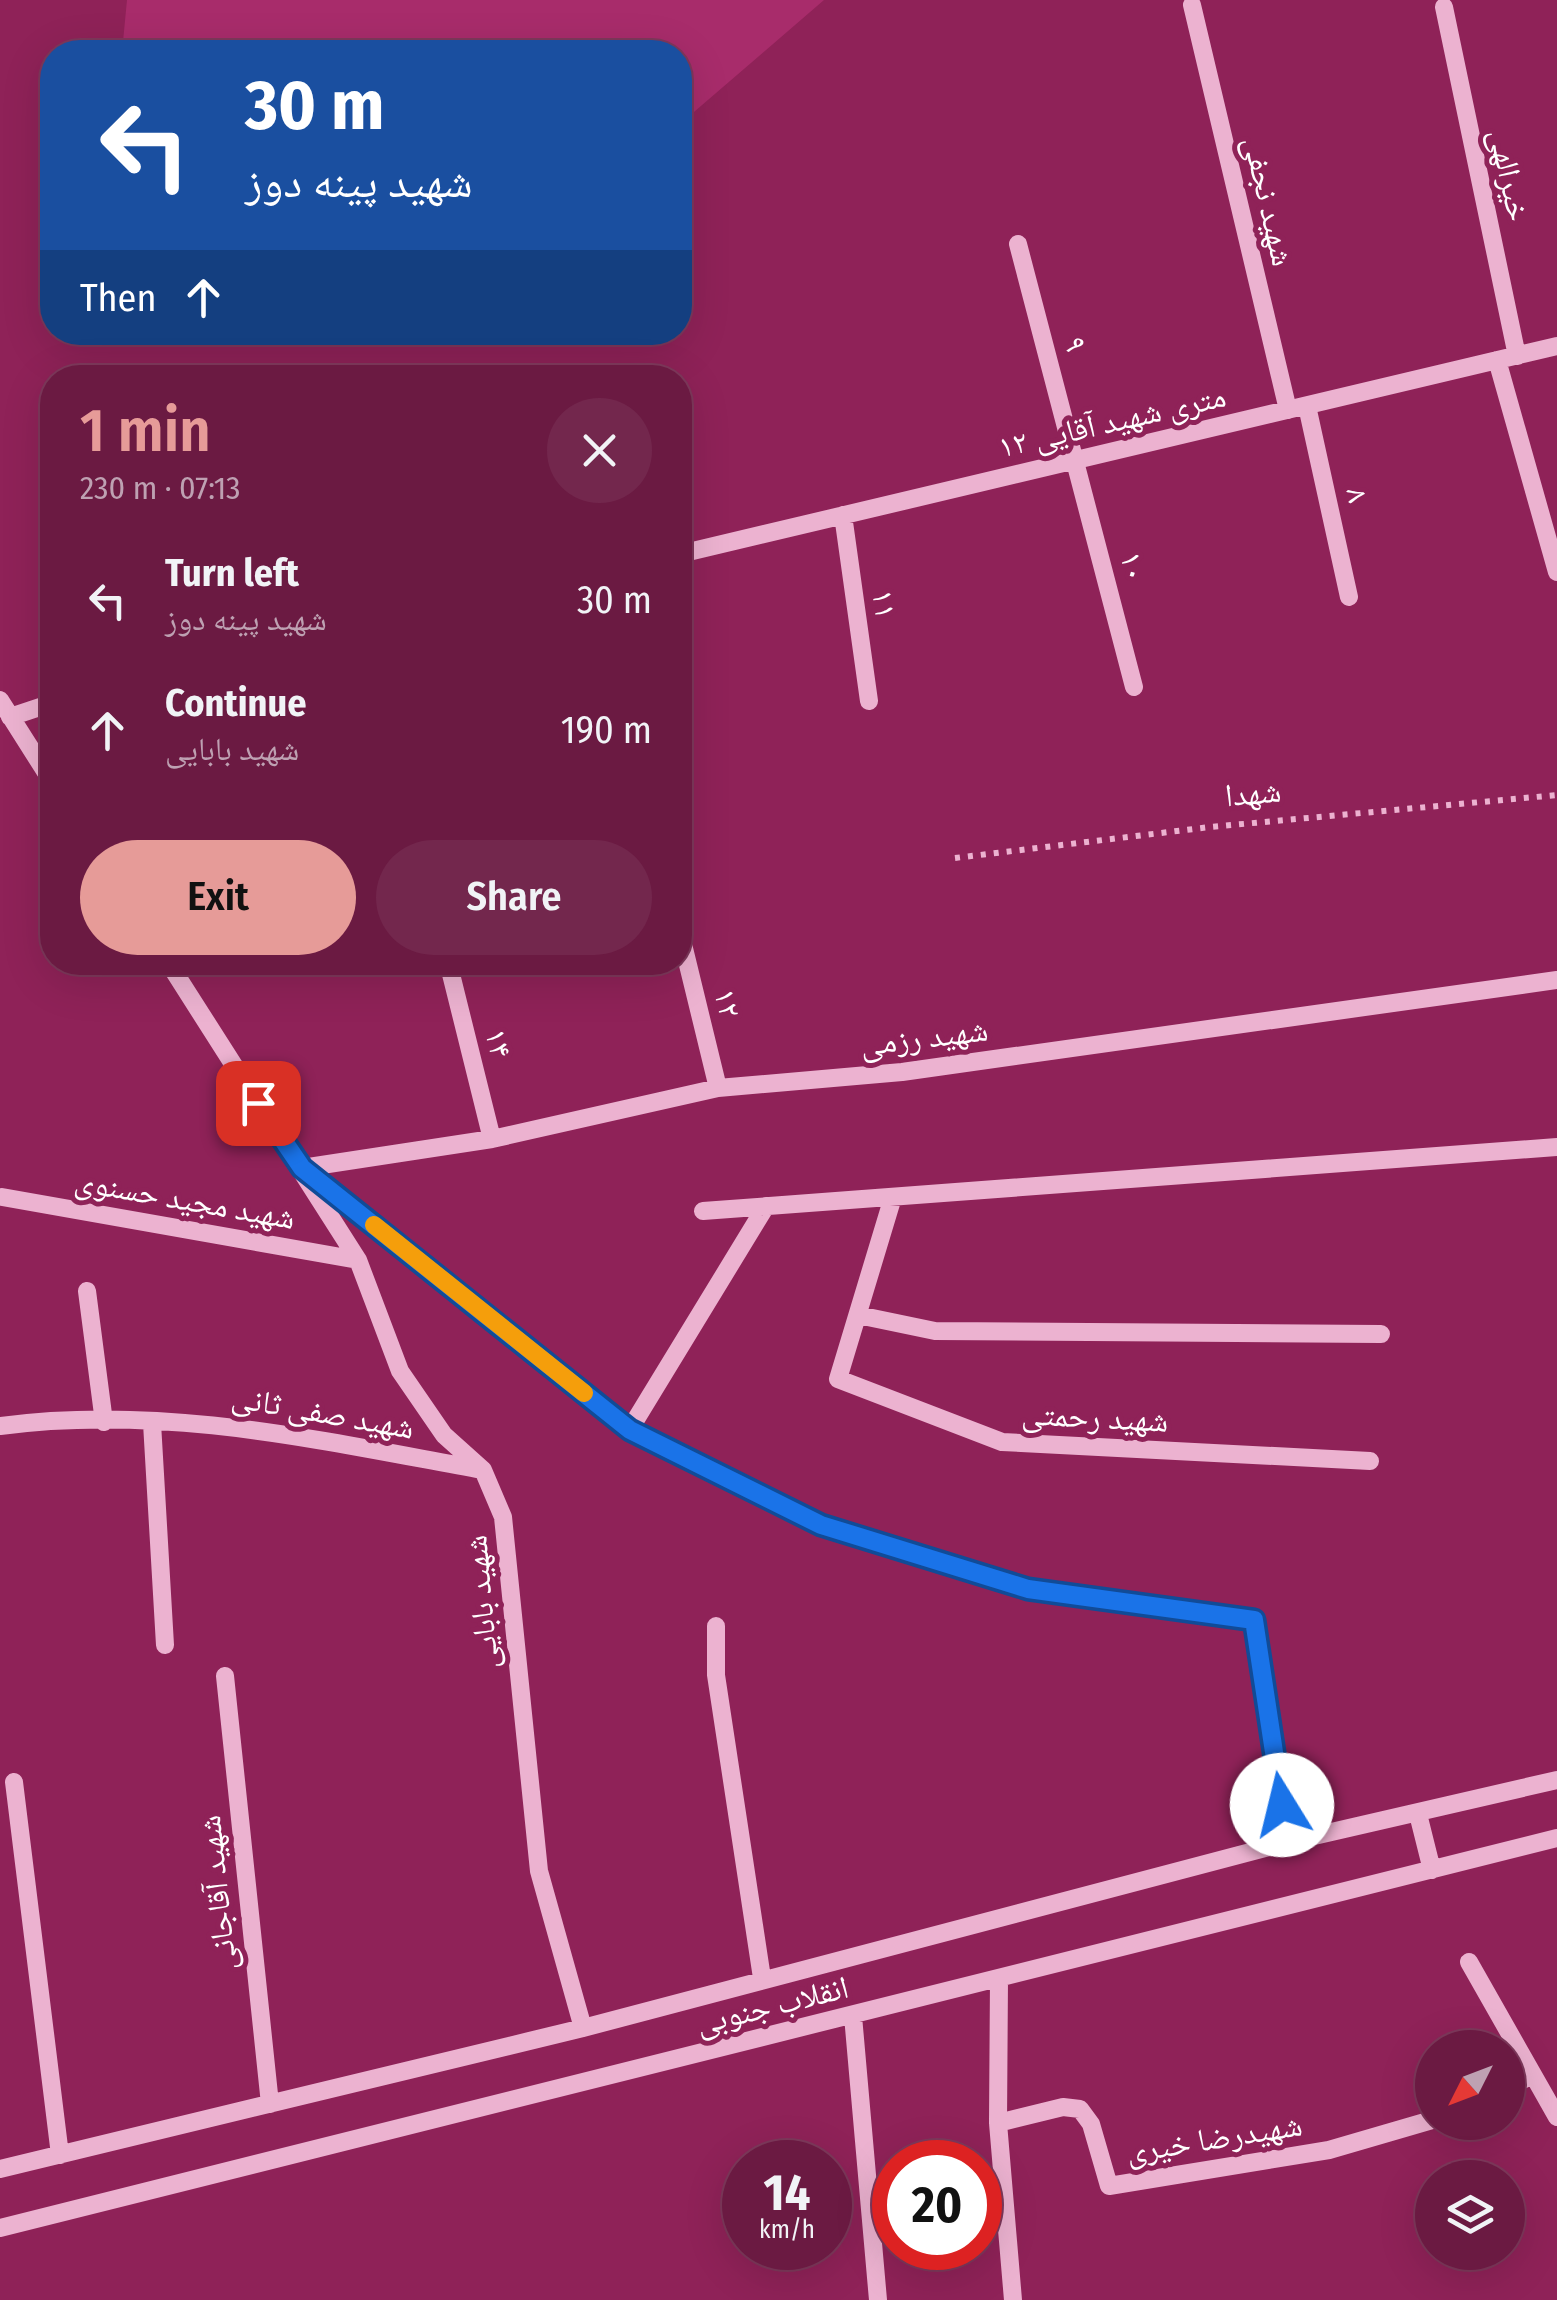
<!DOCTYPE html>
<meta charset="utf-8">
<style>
body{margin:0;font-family:"Fira Sans Condensed","Noto Naskh Arabic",sans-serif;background:#73274d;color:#f1f3f6;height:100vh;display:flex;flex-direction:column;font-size:38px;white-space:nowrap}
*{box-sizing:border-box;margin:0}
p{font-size:32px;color:#bea1b2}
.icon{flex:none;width:55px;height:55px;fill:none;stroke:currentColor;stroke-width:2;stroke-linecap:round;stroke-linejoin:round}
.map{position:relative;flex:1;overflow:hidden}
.panel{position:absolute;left:40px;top:365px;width:652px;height:610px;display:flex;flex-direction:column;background:#6b1a42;border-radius:40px;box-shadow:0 10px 40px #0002,0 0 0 2px #7e385b}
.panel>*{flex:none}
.guide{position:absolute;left:40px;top:40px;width:652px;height:305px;border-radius:40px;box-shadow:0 10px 40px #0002,0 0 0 2px #7e385b;background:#1a4fa0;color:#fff;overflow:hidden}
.needle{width:65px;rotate:228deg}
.tools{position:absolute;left:1415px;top:2030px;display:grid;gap:20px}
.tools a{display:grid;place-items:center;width:110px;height:110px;border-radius:50%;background:#6b1a42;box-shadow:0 10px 40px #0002,0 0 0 2px #7e385b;font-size:50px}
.speed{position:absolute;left:722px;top:2140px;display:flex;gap:20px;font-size:50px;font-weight:700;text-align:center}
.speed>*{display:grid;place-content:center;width:130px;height:130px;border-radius:50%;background:#6b1a42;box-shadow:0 10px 40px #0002,0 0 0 2px #7e385b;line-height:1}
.speed small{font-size:25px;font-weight:400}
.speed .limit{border:15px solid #d22;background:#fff;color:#111}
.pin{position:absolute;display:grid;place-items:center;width:85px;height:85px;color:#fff;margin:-42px;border-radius:20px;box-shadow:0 5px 15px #0006}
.me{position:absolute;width:110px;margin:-55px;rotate:351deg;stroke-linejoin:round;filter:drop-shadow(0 0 8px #0008)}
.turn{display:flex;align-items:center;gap:35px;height:210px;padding:0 40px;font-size:45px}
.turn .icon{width:130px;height:130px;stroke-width:2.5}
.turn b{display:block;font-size:70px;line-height:85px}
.then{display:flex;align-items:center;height:95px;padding:0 40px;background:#0003;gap:20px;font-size:38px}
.round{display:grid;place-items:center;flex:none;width:105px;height:105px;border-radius:52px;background:#73274d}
.headline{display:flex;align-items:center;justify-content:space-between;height:170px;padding:0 40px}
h1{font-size:60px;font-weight:600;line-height:75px;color:#e69b98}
.cta{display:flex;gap:20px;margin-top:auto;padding:20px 40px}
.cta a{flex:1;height:115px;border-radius:60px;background:#e69b98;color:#111;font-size:40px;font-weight:600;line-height:115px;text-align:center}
.cta a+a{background:#73274d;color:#f1f3f6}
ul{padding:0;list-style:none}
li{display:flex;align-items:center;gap:30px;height:130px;padding:0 40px}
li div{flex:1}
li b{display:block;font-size:38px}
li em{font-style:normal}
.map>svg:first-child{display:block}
.green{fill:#a82c6b}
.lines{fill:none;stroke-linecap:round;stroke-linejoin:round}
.path{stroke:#ecb2d0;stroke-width:6;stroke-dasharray:5 8;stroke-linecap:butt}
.minor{stroke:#ecb2d0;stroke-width:18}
.route-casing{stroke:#114b97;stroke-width:25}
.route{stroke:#1a73e8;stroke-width:18}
.slow{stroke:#f59e0b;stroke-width:18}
.labels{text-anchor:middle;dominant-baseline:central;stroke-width:10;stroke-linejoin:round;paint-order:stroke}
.street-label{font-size:32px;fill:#fff;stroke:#8f2258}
</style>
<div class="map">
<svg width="1557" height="2300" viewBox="0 0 1557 2300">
<rect width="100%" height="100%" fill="#8f2258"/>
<path class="green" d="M127,0h697l-144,124v-72h-558z"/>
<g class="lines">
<path class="path" d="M955,858l255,-31 347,-32"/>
<path class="minor" d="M1192,5l96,405
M1444,7l73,349
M1018,244l116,443
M1497,360l60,212
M1307,406l42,191
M843,515l26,186
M680,554l877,-208
M0,700l52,82
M10,717l42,-14
M680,932l38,156
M168,962l190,298 42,111 44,64 39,35 20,47 36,354 44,157
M448,962l44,177
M302,1168l328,261 191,96 208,64 225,31 34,222
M302,1168l190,-29 226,-51 184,-16 655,-92
M2,1197l356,63
M893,1197l-55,182 164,63 368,19
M703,1211l854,-64
M87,1291l17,131
M858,1315l77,16 446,3
M152,1423l13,222
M0,1426c164,-22 322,15 483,44
M630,1429l136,-223
M716,1626v49l46,303
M225,1676l45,428
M14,1782l46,373
M1418,1814l14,56
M1469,1962l88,155
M999,1979l-1,144 15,177
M853,2016l25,284
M1508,2087l25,-12
M998,2123l65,-16 17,2 11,15 18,62 220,-36 103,-30
M0,2169l583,-141 705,-186 269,-62
M0,2228l1557,-390"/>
</g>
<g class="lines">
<g class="route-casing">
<path id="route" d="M258,1103l44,65 328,262 191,95 207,64 226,31 28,185"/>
</g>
<use href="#route" class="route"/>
<path class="slow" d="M374,1225l210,168"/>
</g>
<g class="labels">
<g class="street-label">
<text transform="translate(1510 175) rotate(78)">خیرالهی</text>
<text transform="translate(1269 201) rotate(77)">شهید نجفی</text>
<text transform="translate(1076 344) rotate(75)">۹</text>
<text transform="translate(1112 421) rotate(-13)">۱۲ متری شهید آقایی</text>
<text transform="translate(1358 495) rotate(78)">۸</text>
<text transform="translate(1134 566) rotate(75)">۱۰</text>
<text transform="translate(885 604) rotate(82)">۱۱</text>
<text transform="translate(1253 793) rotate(-5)">شهدا</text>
<text transform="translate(728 1003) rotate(76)">۱۲</text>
<text transform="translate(924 1037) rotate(-7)">شهید رزمی</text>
<text transform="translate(499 1043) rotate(76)">۱۴</text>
<text transform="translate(185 1199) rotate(10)">شهید مجید حسنوی</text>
<text transform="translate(323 1412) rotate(10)">شهید صفی ثانی</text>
<text transform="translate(1095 1417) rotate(3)">شهید رحمتی</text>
<text transform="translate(481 1602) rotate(-95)">شهید بابایی</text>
<text transform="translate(217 1893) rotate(-96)">شهید آقاجانی</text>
<text transform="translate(772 2005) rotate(-14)">انقلاب جنوبی</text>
<text transform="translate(1214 2138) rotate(-9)">شهیدرضا خیری</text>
</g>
</g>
</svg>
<div class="tools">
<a><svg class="needle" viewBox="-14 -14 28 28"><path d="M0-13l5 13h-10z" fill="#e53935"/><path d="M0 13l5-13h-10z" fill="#bea1b2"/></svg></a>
<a><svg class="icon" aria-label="layers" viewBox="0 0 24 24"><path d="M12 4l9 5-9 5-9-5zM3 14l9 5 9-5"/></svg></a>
</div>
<div class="speed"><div>14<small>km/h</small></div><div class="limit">20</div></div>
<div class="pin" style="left:258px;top:1103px;background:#d93025"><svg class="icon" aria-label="arrive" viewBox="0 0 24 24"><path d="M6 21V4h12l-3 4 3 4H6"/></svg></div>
<svg class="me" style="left:1282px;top:1805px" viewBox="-20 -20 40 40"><circle r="19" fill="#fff"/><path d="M0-13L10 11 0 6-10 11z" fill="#1a73e8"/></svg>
<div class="guide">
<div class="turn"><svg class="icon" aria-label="left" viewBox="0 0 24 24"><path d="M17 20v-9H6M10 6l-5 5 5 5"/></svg><div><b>30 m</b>شهید پینه دوز</div></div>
<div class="then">Then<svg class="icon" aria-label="ahead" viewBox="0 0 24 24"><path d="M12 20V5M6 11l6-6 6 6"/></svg></div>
</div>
<section class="panel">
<div class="headline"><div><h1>1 min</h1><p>230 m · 07:13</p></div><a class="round"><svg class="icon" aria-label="close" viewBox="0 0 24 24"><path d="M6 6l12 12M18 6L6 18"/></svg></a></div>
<ul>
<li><svg class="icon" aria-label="left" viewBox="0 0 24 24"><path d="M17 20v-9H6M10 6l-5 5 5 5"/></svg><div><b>Turn left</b><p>شهید پینه دوز</p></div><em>30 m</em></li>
<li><svg class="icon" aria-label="ahead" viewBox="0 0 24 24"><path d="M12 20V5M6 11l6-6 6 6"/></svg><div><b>Continue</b><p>شهید بابایی</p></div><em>190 m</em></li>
</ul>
<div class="cta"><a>Exit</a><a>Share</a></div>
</section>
</div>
